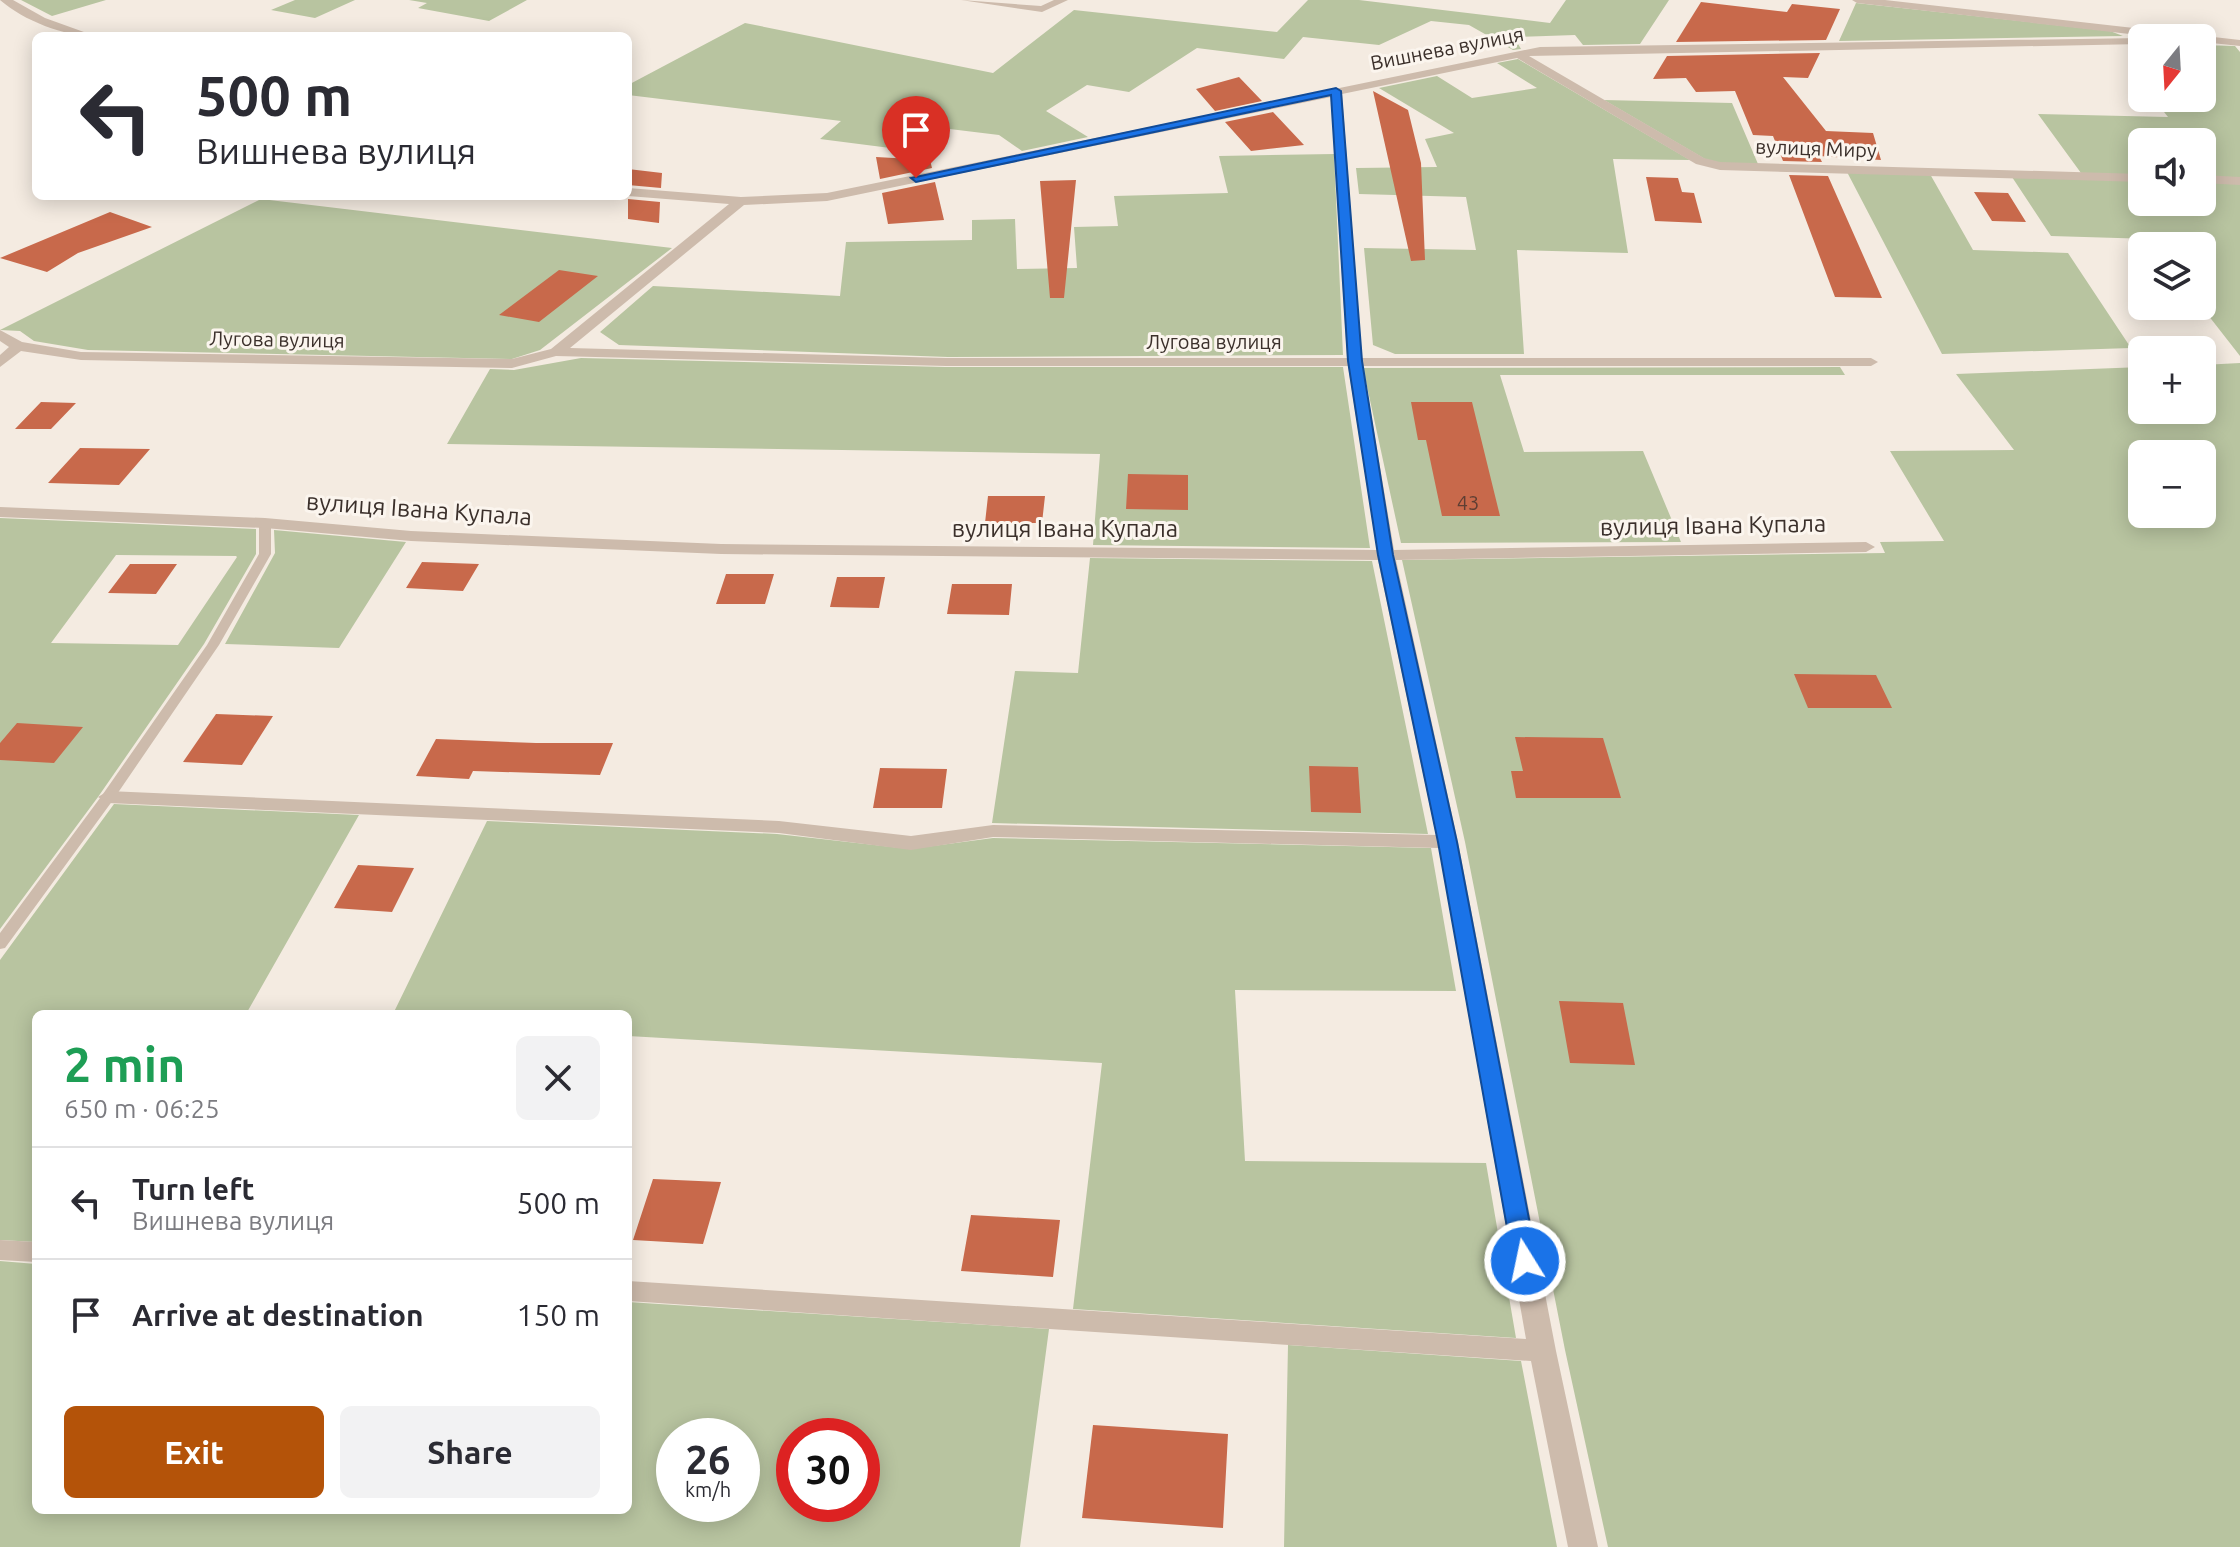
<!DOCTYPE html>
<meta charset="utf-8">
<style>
body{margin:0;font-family:Ubuntu,sans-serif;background:#f2f2f3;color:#2b2b33;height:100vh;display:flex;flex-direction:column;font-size:30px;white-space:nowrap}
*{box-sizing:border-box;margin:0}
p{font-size:26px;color:#7c7c81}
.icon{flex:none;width:44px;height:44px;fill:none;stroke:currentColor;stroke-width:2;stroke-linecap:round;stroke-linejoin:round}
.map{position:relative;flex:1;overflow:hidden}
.side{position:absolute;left:32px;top:1010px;width:600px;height:504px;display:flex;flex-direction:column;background:#fff;border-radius:12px;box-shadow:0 4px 20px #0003}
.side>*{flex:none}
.hud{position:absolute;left:32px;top:32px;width:600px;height:168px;border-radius:12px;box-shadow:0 4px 20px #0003;background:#fff;color:#2b2b33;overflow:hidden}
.needle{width:52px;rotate:198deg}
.fabs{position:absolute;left:2128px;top:24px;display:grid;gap:16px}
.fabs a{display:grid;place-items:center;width:88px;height:88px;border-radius:12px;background:#fff;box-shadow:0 4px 20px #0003;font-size:40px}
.speed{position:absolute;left:656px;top:1418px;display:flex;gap:16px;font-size:40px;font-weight:700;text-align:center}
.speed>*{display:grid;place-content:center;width:104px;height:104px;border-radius:50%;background:#fff;box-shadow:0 4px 20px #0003;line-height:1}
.speed small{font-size:20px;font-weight:400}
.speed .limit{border:12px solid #d22;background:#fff;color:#111}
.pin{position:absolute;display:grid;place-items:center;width:68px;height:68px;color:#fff;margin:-82px -34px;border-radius:50% 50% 50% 0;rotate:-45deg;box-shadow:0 0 8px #0007}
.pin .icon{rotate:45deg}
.me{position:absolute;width:88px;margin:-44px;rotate:350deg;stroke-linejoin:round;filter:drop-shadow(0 0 6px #0008)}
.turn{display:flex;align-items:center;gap:28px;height:168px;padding:0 32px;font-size:36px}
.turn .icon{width:104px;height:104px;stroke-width:2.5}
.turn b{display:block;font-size:56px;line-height:68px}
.round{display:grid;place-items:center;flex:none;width:84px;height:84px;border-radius:12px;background:#f2f2f3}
.head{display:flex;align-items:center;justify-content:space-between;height:136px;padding:0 32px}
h1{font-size:48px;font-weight:700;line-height:60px;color:#1e9e55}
.action{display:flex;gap:16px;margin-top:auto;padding:16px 32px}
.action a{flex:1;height:92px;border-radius:12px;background:#b45309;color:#fff;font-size:32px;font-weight:700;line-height:92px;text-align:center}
.action a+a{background:#f2f2f3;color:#2b2b33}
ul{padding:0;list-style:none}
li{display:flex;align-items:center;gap:24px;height:112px;padding:0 32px;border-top:2px solid #e1e1e2}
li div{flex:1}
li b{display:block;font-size:30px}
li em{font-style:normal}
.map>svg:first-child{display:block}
.green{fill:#b8c4a0;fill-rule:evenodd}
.building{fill:#c8694b}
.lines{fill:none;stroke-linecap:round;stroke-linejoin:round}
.lane{fill:#cdbbac;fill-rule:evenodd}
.street{fill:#cdbbac;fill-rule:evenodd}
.route{fill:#1a73e8;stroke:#114b97;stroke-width:2}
.labels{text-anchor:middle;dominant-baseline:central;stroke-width:6;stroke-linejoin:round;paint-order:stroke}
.far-street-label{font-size:20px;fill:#3b302b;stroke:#fbf5ee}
.number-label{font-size:20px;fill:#5e3e33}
.street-label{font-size:24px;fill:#3b302b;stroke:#fbf5ee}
</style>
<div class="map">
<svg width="2240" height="1547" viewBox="0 0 2240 1547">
<rect width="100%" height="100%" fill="#f4ebe1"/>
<path class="green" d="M21,0h85l-54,16z
M295,0h60l-40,18 -44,-8z
M409,0h118l-38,21 -71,-13 9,-5z
M1308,0h51l191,23 16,-23h103l-29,44 -57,1 -8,-10 -61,2 7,12 -8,1 -44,-25 -38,-4 -52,24 -76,-8 -19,22 -87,-11 -68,44 -42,-7 -41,26 42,26 -66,14 -23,-16 -74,-9 -27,23 -78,-10 21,-18 -213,-26v-10l117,-62 248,50 81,-63 203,22z
M1856,3l254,28 13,5 -284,5z
M2202,45l33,1 5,6v126l-38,-1v-35h-60v33l-61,-2 -43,-59 130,3 -15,-19h49z
M1518,59l172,101 -77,-1 15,94 -111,-3 7,104h-129l-22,-9 -9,-97 112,2 -10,-53 -107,-3 -3,-26 81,-1 -12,-28 29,-6 -75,-45 58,-12 35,22 65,-10 -40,-25z
M1604,100l128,3 26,61 -37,-1 -16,-4z
M1334,154l9,201 -395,2 -329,-12 -19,-13 53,-46 187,10 6,-54 126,-2v-20l43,-1 2,50 60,-1 -3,-41 44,-1 -4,-30 114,-3 -9,-37z
M1847,172l83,2 43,76 95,3 63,95 -189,6z
M2012,177l130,4v21h60v-20l38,1v173l-39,-50 1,-60h-46l-5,-7 -100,-3z
M261,199l411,49 -132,102 -28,9 -424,-9 -54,-9 -14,-10 -20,-1z
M581,358l364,9h398l27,181 -277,-3 7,-91 -653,-10 43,-75 24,1z
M2240,363v1184h-632l-43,-197 -100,-508 -63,-282 483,-7 -5,-11 64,-1 -54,-90 124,-1 -58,-76 186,-7v43h60v-45zM2142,454h60v60h-60z
M1840,367l5,8h-345l24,77 119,-1 38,91 -280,1 -38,-175z
M0,518l256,11v25l-52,90 -106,153 -98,132zM116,555l120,1 1,1 -59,88 -127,-2z
M274,530l132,12 -67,106 -114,-4 50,-91z
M1090,558l282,3 56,273 -436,-11 23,-152 63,2z
M114,804l245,11 -113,199h-210v228l-36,-2v-280z
M487,821l290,13 133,15 83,-11 438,10 25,143 -221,-1 10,171 241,2 30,175 -443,-29 29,-246 -474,-27v-22h-235z
M0,1261l36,3v246h592v-208l421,27 -29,218h-1020zM674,1436h68v68h-68zM794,1436h68v68h-68z
M1288,1345l233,16 36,186h-273z"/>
<path class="building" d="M1701,2l86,10 5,-8 48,5 -14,31 -150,2z
M1820,53l-12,25 -25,-1 43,54 47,2 8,27 -62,-4 3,6 -39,-1 -10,-25 -20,-1 -18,-44 -39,1 -10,-14 -33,1 14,-23z
M1239,77l23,24 -47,10 -19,-22z
M1373,91l35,19 13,53 4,97 -14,1z
M1273,112l31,33 -53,6 -26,-29z
M876,157l54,3 2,8 -52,11z
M628,169l34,4 -1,15 -33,-3z
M1789,175l39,1 54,122 -47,-1z
M1646,177l32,1 4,14 12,1 8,30 -47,-2z
M1076,180l-12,118h-14l-10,-117z
M935,182l9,38 -56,4 -6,-31z
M1974,192l34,1 18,29 -34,-1z
M628,199l32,3 -1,21 -31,-4z
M110,212l42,15 -74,26 -31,19 -47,-14z
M559,270l39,6 -59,46 -40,-7z
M41,402l35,1 -25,26h-36z
M1411,402h61l28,114h-58l-16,-76h-8z
M80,448l70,1 -31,36 -71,-2z
M1128,474l60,1v35l-62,-1z
M988,496h57l-3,27h-57z
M422,562l57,2 -16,27 -57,-3z
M130,564h47l-21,30 -48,-1z
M726,574h48l-9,30h-49z
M837,577h48l-6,31 -49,-1z
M952,584h60l-3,31 -62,-1z
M1794,674l82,1 16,33h-84z
M216,714l57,2 -31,49 -59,-3z
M17,723l66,4 -29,36 -54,-3v-17z
M1515,737l88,1 18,60h-105l-5,-27h12z
M436,739l100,4h77l-13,32 -127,-4 -4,8 -53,-3z
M1309,766l49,1 3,46 -50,-1z
M880,768l67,1 -5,39h-69z
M358,865l56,3 -22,44 -58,-4z
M1559,1001l64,2 12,62 -65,-2z
M653,1179l68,3 -18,62 -70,-4z
M971,1215l89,5 -7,57 -92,-6z
M1093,1425l135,9 -5,94 -141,-10z"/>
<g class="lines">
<path class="lane" d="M265,519l6,4v31l-52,91 -106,155 -108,148 -5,1v-16l103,-139 104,-149 52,-91v-31z"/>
<path class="street" d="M0,0h13l32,18 50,18c-31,0 -71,-15 -95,-36z
M961,0l80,6 13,-6h14l-26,12z
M1852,0h33l355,40v6l-38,-4v-4h-37l-308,-35z
M2142,38v6l-613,12 175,102 16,4 422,12v8l-422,-12 -24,-6 -179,-106 -175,36 20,264h509l7,4 -7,4h-508l31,184 472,-8 9,5 -9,5 -470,8 62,282 98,509 42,196h-30l-37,-186 -903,-60v-20l898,58 -87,-491 -446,-11 -82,13 -132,-17 -671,-30 -10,-6 10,-6 671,30 132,15 82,-11 443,10 -58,-275 -657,-6 -310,-13 -146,-13 -265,-11v-10l265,11 146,13 310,13 656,6 -29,-184h-402l-390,-10 -44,12 -431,-8 -60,-9 -21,16v-12l9,-8 -9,-6v-11l22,12 59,10 431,7 39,-10 178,-145 -101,-8v-8l113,9 86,-4 713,-146zM1331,97l16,261h-401l-376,-10 174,-143 83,-4z
M2202,175l38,2v8l-38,-2z
M0,1240l36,2v20l-36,-2z"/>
</g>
<path class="route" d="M1336,88l5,3 21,270 31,194 64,287 80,419 -3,7 -9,2 -8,-2 -4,-7 -75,-419 -60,-287 -30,-194 -17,-266 -415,87 -5,-4z"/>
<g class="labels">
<g class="far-street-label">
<text transform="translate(1447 48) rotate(-11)">Вишнева вулиця</text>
<text transform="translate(1816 148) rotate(2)">вулиця Миру</text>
<text transform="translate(277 339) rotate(1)">Лугова вулиця</text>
<text x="1214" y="341">Лугова вулиця</text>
</g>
<g class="number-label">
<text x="1468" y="502">43</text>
</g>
<g class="street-label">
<text transform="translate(419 509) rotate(4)">вулиця Івана Купала</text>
<text transform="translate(1713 525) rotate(-1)">вулиця Івана Купала</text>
<text x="1065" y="528">вулиця Івана Купала</text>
</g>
</g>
</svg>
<div class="fabs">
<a><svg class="needle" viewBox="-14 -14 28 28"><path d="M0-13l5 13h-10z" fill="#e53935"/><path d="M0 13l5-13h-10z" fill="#7c7c81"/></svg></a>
<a><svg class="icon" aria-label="sound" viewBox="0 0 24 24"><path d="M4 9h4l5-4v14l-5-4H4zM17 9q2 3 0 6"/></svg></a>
<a><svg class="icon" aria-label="layers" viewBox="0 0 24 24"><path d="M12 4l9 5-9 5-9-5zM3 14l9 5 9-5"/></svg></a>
<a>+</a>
<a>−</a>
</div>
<div class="speed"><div>26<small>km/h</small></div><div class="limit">30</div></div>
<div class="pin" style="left:916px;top:178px;background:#d93025"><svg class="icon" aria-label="arrive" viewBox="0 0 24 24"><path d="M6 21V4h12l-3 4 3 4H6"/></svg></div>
<svg class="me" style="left:1525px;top:1261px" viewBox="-20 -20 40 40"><circle r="17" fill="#1a73e8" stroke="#fff" stroke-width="3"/><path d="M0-11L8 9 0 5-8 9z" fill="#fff"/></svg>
<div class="hud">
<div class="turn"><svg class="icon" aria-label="left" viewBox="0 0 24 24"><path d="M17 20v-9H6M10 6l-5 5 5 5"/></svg><div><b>500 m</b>Вишнева вулиця</div></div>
</div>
<section class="side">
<div class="head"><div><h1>2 min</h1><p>650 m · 06:25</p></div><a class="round"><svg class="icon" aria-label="close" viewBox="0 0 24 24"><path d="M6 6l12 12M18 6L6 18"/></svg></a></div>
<ul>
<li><svg class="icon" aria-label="left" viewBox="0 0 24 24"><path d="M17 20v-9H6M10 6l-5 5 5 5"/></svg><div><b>Turn left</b><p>Вишнева вулиця</p></div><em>500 m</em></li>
<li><svg class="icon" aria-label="arrive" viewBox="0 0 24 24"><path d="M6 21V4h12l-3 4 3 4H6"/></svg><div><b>Arrive at destination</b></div><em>150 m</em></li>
</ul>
<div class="action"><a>Exit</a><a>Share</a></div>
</section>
</div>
